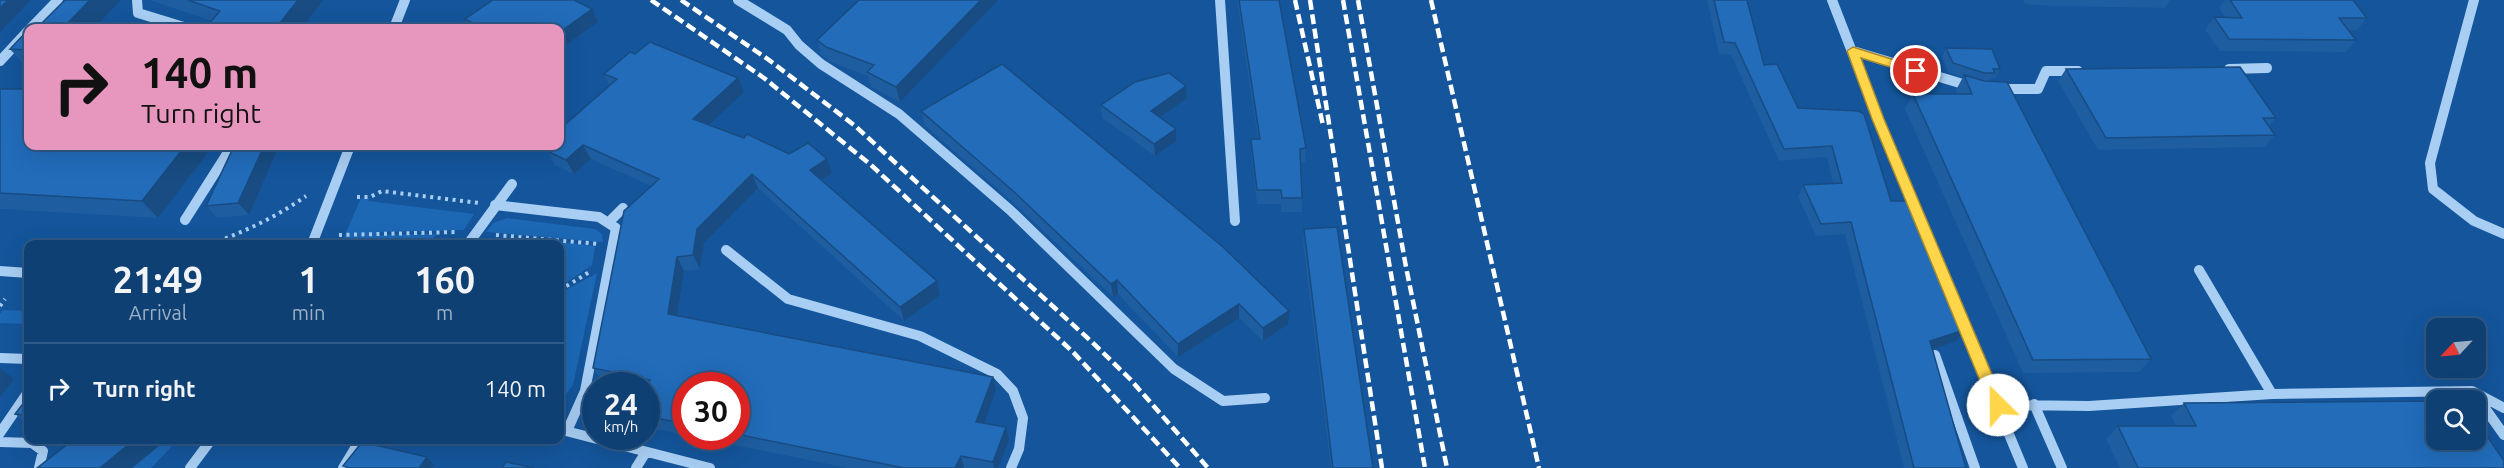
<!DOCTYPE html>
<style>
body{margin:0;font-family:Ubuntu,sans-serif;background:#1d4b7c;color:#f1f3f6;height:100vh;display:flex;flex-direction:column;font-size:22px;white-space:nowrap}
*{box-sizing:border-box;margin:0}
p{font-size:20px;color:#9bafc5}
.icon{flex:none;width:33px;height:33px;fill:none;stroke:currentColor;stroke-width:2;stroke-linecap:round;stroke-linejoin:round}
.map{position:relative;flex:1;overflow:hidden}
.side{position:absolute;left:24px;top:240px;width:540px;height:204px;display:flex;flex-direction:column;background:#0f4074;border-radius:12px;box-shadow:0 6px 24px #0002,0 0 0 2px #2f5986}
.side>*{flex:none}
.banner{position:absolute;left:24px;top:24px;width:540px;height:126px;border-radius:12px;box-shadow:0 6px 24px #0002,0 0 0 2px #2f5986;background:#e797bd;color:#111;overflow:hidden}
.needle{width:39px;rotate:244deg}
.tools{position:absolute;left:2426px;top:318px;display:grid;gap:12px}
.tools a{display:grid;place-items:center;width:60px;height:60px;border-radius:12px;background:#0f4074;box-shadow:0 6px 24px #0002,0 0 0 2px #2f5986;font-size:30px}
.speed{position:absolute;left:582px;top:372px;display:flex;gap:12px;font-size:30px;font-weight:700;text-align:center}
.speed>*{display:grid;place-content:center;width:78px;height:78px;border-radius:50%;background:#0f4074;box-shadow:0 6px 24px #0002,0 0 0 2px #2f5986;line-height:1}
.speed small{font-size:15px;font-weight:400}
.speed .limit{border:9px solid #d22;background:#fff;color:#111}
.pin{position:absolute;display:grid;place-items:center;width:51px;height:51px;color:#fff;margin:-26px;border:3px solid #fff;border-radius:50%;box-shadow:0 2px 6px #0007}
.me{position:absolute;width:66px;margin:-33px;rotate:337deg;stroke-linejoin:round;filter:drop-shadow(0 0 4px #0008)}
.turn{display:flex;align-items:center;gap:21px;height:126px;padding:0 18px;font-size:27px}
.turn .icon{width:78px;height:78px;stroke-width:2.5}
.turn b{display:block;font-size:42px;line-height:51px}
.eta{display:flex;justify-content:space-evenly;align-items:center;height:102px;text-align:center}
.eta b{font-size:36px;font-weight:700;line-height:42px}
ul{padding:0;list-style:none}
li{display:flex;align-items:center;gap:18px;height:90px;padding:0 18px;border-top:2px solid #2f5986}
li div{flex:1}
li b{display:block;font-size:22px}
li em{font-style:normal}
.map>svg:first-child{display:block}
.green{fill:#1c68b5}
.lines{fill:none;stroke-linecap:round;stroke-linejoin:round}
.path{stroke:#a8cef3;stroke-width:4;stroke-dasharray:3 4.5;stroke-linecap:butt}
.minor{stroke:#a8cef3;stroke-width:10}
.rail{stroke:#fff;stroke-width:4.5;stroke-dasharray:10 4.5;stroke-linecap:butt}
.wall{fill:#1d5da0}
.shaded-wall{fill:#184c82}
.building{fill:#226cba;stroke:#184c82;stroke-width:1.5}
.route{fill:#ffd54a;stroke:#a68a30;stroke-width:1.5}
</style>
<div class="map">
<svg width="2504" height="468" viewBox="0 0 2504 468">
<rect width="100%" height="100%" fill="#14559b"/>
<path class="green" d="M361,198h8l-1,3 106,13 -10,16 -86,2 -1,3 60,-1 -8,10h-88z
M507,218l88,11 7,5 1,8 -117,-10 7,-9z
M542,240l53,6 -3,19 -32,22v-43h-21z
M597,273l-24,112 -13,17v-109z
M3,310l25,1v13l-28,-1v-9z
M166,440h12l-27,28h-19z"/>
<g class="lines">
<path class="path" d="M357,197h13l12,-6 97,12
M339,235l119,-3
M496,235l103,9
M211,244c35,-13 65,-27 95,-48
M560,290l31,-19
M0,306l5,-7"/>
<path class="minor" d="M137,0l1,13 49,15
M738,0l49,30 12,15 22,19 78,50 111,96 164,159 49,32 42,-3
M1220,0l15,221
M1832,0l46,119 145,349
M2474,0l-44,163 3,26 41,32 30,13
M31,28l27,-28
M394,28l11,-28
M1853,51l120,36
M0,61l28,-30
M2229,69l38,-1
M1997,89h41l8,-18h32
M495,205l104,12 17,11 -31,163 -18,40
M185,220l47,-74
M608,223l15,-15
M312,244l38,-98
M468,244l44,-60
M726,250l62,49 132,37 77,38 16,17 10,27 -4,31 -8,19
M2199,270l73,124
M0,271l28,2
M1935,355l40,113
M0,358l28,1
M2475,394l29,41
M2034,404l28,64
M1998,405l91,1 183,-12 200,-3 32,17
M562,430l148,38
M0,433l28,-41
M0,442l32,1 11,8 -4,17
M190,468l21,-28
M343,468l17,-28
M636,468l10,-16"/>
<path class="rail" d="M651,0l113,78 107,87 202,187 107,116
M681,0l88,60 85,65 238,217 38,37 78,89
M1295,0l28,125
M1310,0l72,468
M1343,0l82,468
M1358,0l48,267 41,201
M1431,0l108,468"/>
</g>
<path class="wall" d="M149,0h174l-21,28h-97l7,-7z
M859,0h139l-98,102 -29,-15 -3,-11 -37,-14 -10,-7 -4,-15z
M1237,0h42l27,148 -1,14 -4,1 1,35v14h-21v-8h-24l-6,-51v-14h7z
M1707,0h40l17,65 34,43 93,93 65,140 -24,8 34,119h-62l-59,-234 -29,2 -18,-39 5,-12 30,-2 -6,-26 -48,4 -48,-106 -12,-1z
M2023,0h147l-5,8 -113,-2 -27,-2z
M2225,0h128l14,18 -10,12h-9l8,10 -10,12 -126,-1 -15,-21 9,-13h11l-6,-9z
M592,9l6,13 -32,23 -6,-4v-13h-90l-5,-9z
M28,30v37h-2l-16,-18z
M1946,48l54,21 -5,9h-3l-2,3 161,278 -12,13 -116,1 -118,-264 8,-15h44l-1,-4 7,-13 -15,-5 -6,-15z
M2066,69l210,49 -7,8 6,9 -10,12 -167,3 -40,-69z
M604,74l140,18 -35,32 80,30 38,5 5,14 -11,7 116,101 3,14 -36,26 -146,-133 -54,55 -4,26 -16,2 -7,45 316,61 3,13 -12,33 25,17 -11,28h-151l-156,-32h45v-50h-50v49l-40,-8v-41h-23l-22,-5 -8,-13 58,-182 -60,-27 -17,15 -19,-9 -8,-14 14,-12 -1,-2v-8l50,-43z
M1186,86l1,12 -27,19 16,12v12l-21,15 -53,-38 -1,-13z
M0,89l213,57 -55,72 -158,-9z
M921,111l367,213 -25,17 -24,-23 -61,39 -60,-63 -5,3 -98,-93 -91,-79z
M234,146h45l-30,69 -32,3 -11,-12z
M1304,229l69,239h-42l-28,-225z
M28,397v27l-13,-10z
M2184,403l320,65h-384l-14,-29 12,-13h58l-5,-10z"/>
<path class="shaded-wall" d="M8,0h23l-31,32v-24z
M90,0h31l-27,28h-31z
M298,0h25l-21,28h-26z
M981,0h17l-98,102 -4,-15z
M592,9l6,13 -32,23 -6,-13z
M738,78l6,14 -44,41 -7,-14z
M1186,86l1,12 -35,25 -1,-12z
M1176,129v12l-21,15 -1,-12z
M583,145l8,14 -17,15 -8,-14z
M185,146h28l-55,72 -16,-17z
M264,146h15l-30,69 -11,-12z
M827,159l5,14 -17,11 -5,-14z
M752,174l6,14 -54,55 -4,26 -7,-14 4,-26z
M677,257l7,14 -9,57 -7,-14z
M1117,280l1,14 -5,3 -2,-13z
M937,281l3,14 -36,26 -4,-14z
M1239,304v14l-61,39v-13z
M1289,311l-1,13 -25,17v-13z
M1964,330l-8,11 -34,12 8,-12z
M0,368l14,11 -14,18z
M993,377l3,13 -16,45 -4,-13z
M1006,427l3,13 -11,28h-4l-1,-6z
M134,440h32l-34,28h-32z
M961,456l3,12h-9z
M427,457l7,8 -3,3h-12z"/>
<path class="building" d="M0,0h8l-8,8z
M65,0h25l-27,28h-26z
M188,0h110l-22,28h-71l15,-17z
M493,0h81l18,9 -32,23v-4h-78l-17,-9z
M859,0h122l-85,87 -29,-15 7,-7 -48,-18 -9,-7z
M1239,0h40l27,148 -6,1 2,49h-20l-1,-8h-24l-6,-51h9z
M1714,0h33l17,65 13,-1 21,44 61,3 5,3 27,87h17l56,129 -34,11 36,127h-52l-63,-246 -30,2 -18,-39 39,-2 -10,-37 -48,3 -49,-106 -11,-1z
M2230,0h123l14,18h-28l17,22 -127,-1 -15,-22 28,1z
M28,30v20l-18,-1z
M650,42l88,36 -45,41 51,19 3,-4 42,20 19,-11 19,16 -17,11 127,111 -37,26 -148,-133 -55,55 -4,26 -16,2 -9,57 325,63 -17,45 30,5 -13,35 -32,-6 -6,12h-51l-168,-34v-48h-50v38l-40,-8v-30l4,-6 -57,-12 31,-157 35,-32 -76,-34 -17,15 -19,-9 6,-5h7v-6l5,-5 -5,-2v-4l57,-50 -13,-5 26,-22 5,2z
M1946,48l46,1 8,20h-7l2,4h-11l-31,-10z
M1002,64l221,183 66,64 -26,17 -24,-24 -61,40 -61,-64 -6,4 -99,-94 -91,-79z
M2240,67l36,51h-13l12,17 -169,3 -40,-69z
M1169,73l17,13 -35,25 25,18 -22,15 -53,-39 34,-23z
M1964,75l20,6 23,1 144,277 -118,1 -120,-266h59z
M0,89h28v57h157l-43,55 -142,-8z
M234,146h30l-26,57 -32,3z
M1337,227l36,241h-40l-29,-239z
M28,397v18l-13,-1z
M2436,401v39h39v-22l29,43v7h-366l-20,-42h78l-12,-23z
M73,440h61l-34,28h-63z
M362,442l65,15 -8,11h-70l-6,-2z
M506,462l28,6h-32z"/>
<path class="route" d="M1853,47l67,21 2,3 -6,4 -55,-17 23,61 121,286 -2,4 -5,2 -6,-2 -2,-4 -118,-286 -25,-68z"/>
</svg>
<div class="tools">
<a><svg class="needle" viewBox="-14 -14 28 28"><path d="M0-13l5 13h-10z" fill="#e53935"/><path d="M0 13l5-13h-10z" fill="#9bafc5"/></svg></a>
<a><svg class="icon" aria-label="search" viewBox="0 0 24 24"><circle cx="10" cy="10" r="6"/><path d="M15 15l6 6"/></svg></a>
</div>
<div class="speed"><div>24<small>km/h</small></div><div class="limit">30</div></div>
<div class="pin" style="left:1916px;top:71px;background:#d93025"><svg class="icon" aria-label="arrive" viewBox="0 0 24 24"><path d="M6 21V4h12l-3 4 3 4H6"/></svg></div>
<svg class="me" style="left:1998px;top:405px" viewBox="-20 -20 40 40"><circle r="19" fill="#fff"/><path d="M0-13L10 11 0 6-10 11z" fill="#ffd54a"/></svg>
<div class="banner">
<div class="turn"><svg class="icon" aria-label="right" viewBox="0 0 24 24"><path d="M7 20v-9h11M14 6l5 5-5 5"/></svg><div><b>140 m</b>Turn right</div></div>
</div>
<section class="side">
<div class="eta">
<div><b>21:49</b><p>Arrival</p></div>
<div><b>1</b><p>min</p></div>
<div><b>160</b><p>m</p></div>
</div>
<ul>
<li><svg class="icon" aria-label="right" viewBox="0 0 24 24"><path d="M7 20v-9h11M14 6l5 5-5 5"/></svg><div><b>Turn right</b></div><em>140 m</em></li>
</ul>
</section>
</div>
